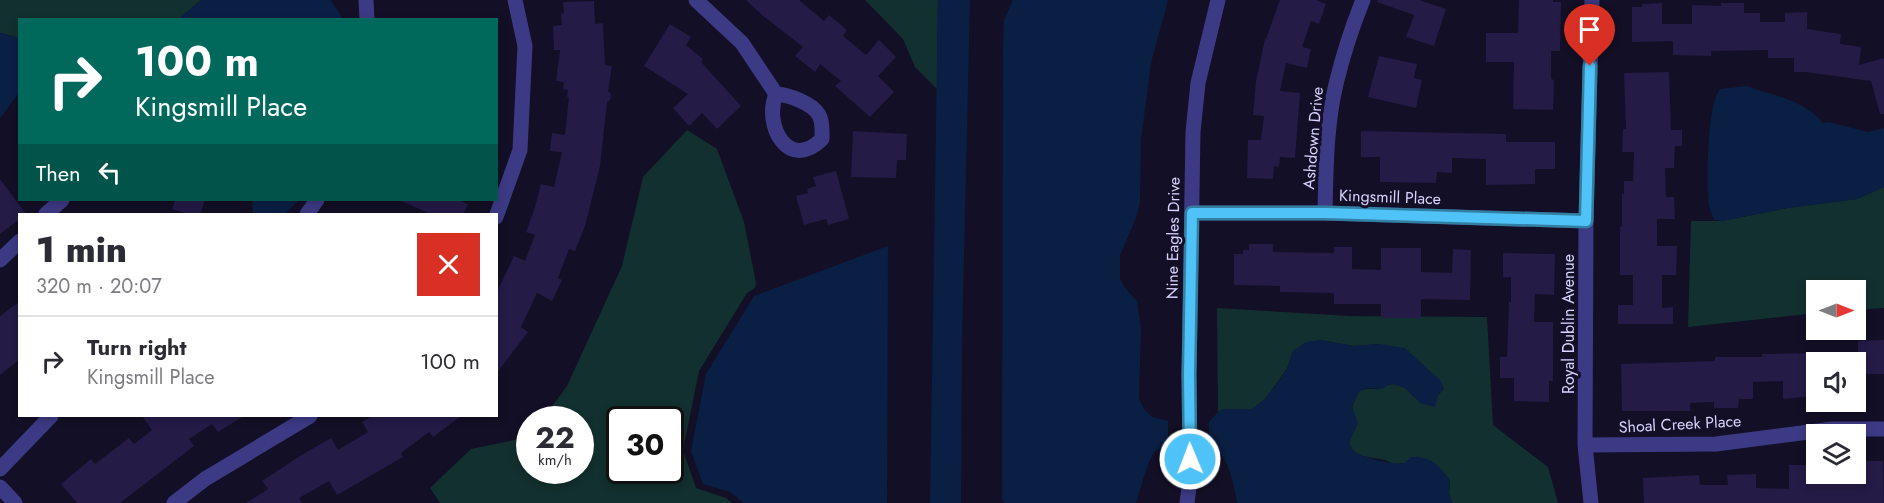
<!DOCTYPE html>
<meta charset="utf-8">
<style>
body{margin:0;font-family:Jost,sans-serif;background:#f7f7f7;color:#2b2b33;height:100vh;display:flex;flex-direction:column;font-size:22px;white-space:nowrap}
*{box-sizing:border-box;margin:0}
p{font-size:20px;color:#7c7c81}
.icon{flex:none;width:33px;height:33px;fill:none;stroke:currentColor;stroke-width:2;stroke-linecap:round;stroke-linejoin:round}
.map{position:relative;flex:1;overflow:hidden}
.sheet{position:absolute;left:18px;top:213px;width:480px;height:204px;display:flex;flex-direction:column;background:#fff;border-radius:0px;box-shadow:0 3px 9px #0003}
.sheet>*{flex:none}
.guide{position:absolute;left:18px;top:18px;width:480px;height:183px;border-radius:0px;box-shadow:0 3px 9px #0003;background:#00695c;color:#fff;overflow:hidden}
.needle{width:39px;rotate:90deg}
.controls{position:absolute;left:1806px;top:280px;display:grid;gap:12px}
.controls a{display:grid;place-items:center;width:60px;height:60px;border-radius:0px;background:#fff;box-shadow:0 3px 9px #0003;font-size:30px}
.speed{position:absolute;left:516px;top:406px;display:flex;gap:12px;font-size:30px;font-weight:700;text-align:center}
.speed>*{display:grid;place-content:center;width:78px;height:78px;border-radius:50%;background:#fff;box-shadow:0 3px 9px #0003;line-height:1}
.speed small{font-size:15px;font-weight:400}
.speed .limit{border:3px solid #111;border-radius:9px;background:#fff;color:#111}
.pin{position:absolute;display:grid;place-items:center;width:51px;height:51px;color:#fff;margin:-62px -26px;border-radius:50% 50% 50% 0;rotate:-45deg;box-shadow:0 0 6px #0007}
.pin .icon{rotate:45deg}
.me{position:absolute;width:66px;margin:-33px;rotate:359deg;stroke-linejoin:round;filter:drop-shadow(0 0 4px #0008)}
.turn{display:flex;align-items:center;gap:21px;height:126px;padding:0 18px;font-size:27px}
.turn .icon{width:78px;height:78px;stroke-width:2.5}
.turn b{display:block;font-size:42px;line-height:51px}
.then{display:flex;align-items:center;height:57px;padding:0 18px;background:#0003;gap:12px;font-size:22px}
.round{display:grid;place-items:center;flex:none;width:63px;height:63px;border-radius:0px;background:#f7f7f7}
.overview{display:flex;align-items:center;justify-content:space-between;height:102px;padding:0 18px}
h1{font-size:36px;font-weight:800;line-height:45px}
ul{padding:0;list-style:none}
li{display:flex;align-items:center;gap:18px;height:90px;padding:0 18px;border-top:2px solid #e1e1e2}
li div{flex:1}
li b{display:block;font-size:22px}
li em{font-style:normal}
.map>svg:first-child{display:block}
.green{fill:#12302f;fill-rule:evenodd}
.water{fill:#0a1f44}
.building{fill:#241b47}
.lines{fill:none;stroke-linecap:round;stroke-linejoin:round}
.minor{stroke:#3d3a85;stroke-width:15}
.route-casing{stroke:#337fa1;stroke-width:15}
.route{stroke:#4fc3f7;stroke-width:10}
.labels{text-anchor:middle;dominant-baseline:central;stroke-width:6;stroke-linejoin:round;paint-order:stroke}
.street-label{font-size:16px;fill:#d9d4ff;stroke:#130f26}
</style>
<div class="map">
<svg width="1884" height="503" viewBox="0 0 1884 503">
<rect width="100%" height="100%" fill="#130f26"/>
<path class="green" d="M0,0h201l-22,19 -159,1 -1,18 -19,-5z
M865,0h73l-1,89 -22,-22 -12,-28z
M687,130l30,19 27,73 12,61 -1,5 -8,5 -48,78 -16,79 13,38 30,10 6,5h-292l-10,-15 41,-39 58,-12 1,34h50v-51h-38l25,-34 55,-120 21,-89zM620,420h50v51h-50z
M1884,187v121l-28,2v-19h-40v22l-128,14 3,-106h31l65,-13 70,-9z
M1217,308l133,8 137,1 6,108 55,42 10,36h-106l-3,-10 1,-13 -45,-17 -12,1 -8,-4 -23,-4 -9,-5 -4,-8 8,-20 -5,-16 7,-16c9,-3 11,-2 20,-2 5,0 4,-2 9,-4 11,-4 20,4 26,12l24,-2 6,-6 -65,-45 -25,2 -34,-6 -27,11 -6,18 -22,30 -13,10h-28l-6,3z"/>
<path class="water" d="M201,0h130l12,19h-164z
M938,0h32l-8,343 -1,160h-31z
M1013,0h155l-17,63 -10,77 -1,63 -4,15 -16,37v24l5,9 12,13 4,28 -2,69 5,11 8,8 16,4v22l-14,9 -6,12 -12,39h-132l-2,-4 1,-454 1,-25z
M0,33l20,5 -1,55 -19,25z
M1746,86c28,10 57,13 77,37l6,-1 39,10 16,-4v59l-27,12 -70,9 -65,13 -8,-1c-2,-5 -4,-9 -5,-14 -3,-22 -2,-101 11,-117z
M252,200h47l-14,14h-32z
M888,246l-1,257h-143l-14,-11 -27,-8 -12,-33 15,-77 48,-78z
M1320,340l34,6 25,-2 26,4 36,33 3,8 -6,6 -3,12 -15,-4 -13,-14 -10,-4 -7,-1 -9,5 -13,-1 -9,3 -7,16 6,16 -9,20c1,2 3,7 5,8 5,6 43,15 50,12 2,-1 6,-5 7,-6 20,-1 28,8 39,23l-1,13 3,10h-215c-3,-17 -6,-36 -17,-50 -3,-3 -7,-5 -11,-9v-22l9,-10 6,-3h28l13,-10 22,-29 6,-19 13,-9z"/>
<path class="building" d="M746,0h53l25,21 5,-6 18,15 -4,6 23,19 13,-15 17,17 -18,19 16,16 -24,25 -35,-31 6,-5 -21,-17 -5,8 -20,-16 8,-9 -41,-32z
M1280,0h36l10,4 -7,20 -8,-3 -9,26 9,2 -4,19 -21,-5 -6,28 20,2 -5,65 -15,-1 -1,10 -5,-1 -1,13 -26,-1 1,-38h13l3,-24 -11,-1 3,-34 9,-42h1z
M1378,0h41l27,9 -12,37 -28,-9 8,-22 -37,-13z
M1519,0h34v2h8l-1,49h-9v28l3,1 -1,30 -40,-1 1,-47h-28v-29h32z
M594,1l1,23 8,-1 2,42 7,1 -4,25 3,3 -1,6 -3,2 -7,64 -15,60 -10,25 -6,-2 -11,29 4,2 -10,21 -15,-8 -16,34 7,5 -32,42v-80l18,-38 11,5 10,-26 -9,-3 8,-22 7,-26 13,3 8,-35 -12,-1 2,-18 13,2 4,-38h-2l1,-7 -5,-1 1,-7 -8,-1 4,-31h-6l-1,-24 9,-1 -1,-11 3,-1 -1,-11z
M1662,3v21h30v-19l29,1v-3h23v10h16v9h25v-9l22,-1v17l34,5 -1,10 21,3 -2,18 25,-7v56h-4l-9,-33 -65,-9h-12v-14h-26v-8l-57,1v5l-38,-1v-14l-41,1v-35h10v-3z
M670,24l21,13 -5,8 17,14 -2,3 40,44 -24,23 -15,-16 -13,13 -16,-18 15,-14 -44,-28z
M1379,56l38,8 -3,14 8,2 -6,28 -48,-11z
M1669,72l2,58h11v16h-7l-1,22h-9l1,29h8l1,22h-18v27h20l-1,29h-14v33l11,-1v17h-55v-19h15v-30h-13v-48h2v-33h2v-13h9l1,-29h-12l1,-23h3l-2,-56z
M853,131l54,3 -1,26h-9l-1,18 -45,-1z
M1361,131l145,3v8h49v27h-20v15l-49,1v-26l-34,-1v15l-15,-1 -1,11 -56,-1v-25h-19z
M836,171l13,48 -21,6 -2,-6 -22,6 -8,-29 12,-3 -1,-4 9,-3 -3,-9z
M0,179l26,35h-6v5l-20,15z
M175,200h30l-5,14h-12l-16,-5z
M399,200h59l10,4 -5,10h-32z
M1249,244h24v8l61,1v-6h18v22l29,1v-22h40v24l31,1 1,-24 18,1 -1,50 -49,-1v19h-40v-14h-47v-11l-54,-1v-6l-46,-1v-31h9v-4h6z
M1503,253l52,1 -1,41 -19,-1 -1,28h19v59h-4v21l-35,-1v-23h-14v-21h7l2,-55h2v-25h-8z
M20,301v58l-20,16v-59z
M1884,340v34h-26v-33z
M1816,353v43l-33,3v-18l-30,1v17h-14l-1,9h-24v-6l-24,1v8h-68l-1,-47 94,-3v-4h47v-3z
M142,416h102l-26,16 -6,-8 -23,15 5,7 -74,57h-43l-16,-19 30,-25 4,5 34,-26 5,6 18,-14z
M372,416h89l-28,21 -4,-5 -28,21 2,4 -66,38 -8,-14 -30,17 3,5h-56l22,-14 -6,-8 38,-25 31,-18 7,12 30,-18 -6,-10z
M1864,461h19l1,42h-240l-1,-25 56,-3 1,10h28l-1,-10 29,-1v14l33,1v-24h20v9h56z"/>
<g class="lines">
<path class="minor" d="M366,0l1,20
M696,0l46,43 34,51
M776,94c13,1 36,9 43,21 4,7 3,16 3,24 -33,33 -59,-13 -46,-45z
M1192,213h133l261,8
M1325,213c1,-43 1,-87 11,-129 7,-29 16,-57 27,-84
M46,214l16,-14
M307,214l10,-14
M496,217l24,-67 5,-104 -10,-46
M0,260l20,-19
M1585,445l131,-1 116,-15h52
M0,469l51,-53
M0,487l15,16
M174,503l31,-24 105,-63
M1187,503l3,-23 -1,-107 4,-241 5,-49 20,-83
M1591,503l-6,-58 1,-224 6,-221"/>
</g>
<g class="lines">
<g class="route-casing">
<path id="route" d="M1190,459l-1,-85 3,-161h133l261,8 4,-155"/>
</g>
<use href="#route" class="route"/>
</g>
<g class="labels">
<g class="street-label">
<text transform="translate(1313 138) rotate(-85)">Ashdown Drive</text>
<text transform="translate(1390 197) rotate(2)">Kingsmill Place</text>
<text transform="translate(1173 238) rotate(-89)">Nine Eagles Drive</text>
<text transform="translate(1568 324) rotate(-90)">Royal Dublin Avenue</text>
<text transform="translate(1680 424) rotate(-3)">Shoal Creek Place</text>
</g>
</g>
</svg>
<div class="controls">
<a><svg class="needle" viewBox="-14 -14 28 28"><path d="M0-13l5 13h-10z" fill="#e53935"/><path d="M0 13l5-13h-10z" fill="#7c7c81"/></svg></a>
<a><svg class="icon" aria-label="sound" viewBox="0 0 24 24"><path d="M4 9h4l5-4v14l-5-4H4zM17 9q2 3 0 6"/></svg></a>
<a><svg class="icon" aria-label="layers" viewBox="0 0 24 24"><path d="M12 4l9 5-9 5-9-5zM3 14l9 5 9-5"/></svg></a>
</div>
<div class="speed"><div>22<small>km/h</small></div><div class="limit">30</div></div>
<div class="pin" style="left:1590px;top:66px;background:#d93025"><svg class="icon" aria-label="arrive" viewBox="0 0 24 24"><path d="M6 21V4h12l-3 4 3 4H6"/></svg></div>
<svg class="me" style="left:1190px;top:459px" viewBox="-20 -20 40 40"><circle r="17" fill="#4fc3f7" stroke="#fff" stroke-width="3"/><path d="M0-11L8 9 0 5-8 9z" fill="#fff"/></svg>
<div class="guide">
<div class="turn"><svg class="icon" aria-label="right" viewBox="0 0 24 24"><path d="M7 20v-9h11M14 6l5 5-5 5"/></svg><div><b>100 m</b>Kingsmill Place</div></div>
<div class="then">Then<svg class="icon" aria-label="left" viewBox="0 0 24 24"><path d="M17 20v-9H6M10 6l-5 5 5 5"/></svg></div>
</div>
<section class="sheet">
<div class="overview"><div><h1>1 min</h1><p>320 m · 20:07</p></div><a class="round" style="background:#d93025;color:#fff"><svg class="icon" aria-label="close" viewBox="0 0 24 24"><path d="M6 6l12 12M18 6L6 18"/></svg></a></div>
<ul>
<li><svg class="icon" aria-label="right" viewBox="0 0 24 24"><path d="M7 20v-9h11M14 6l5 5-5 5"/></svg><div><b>Turn right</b><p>Kingsmill Place</p></div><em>100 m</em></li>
</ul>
</section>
</div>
